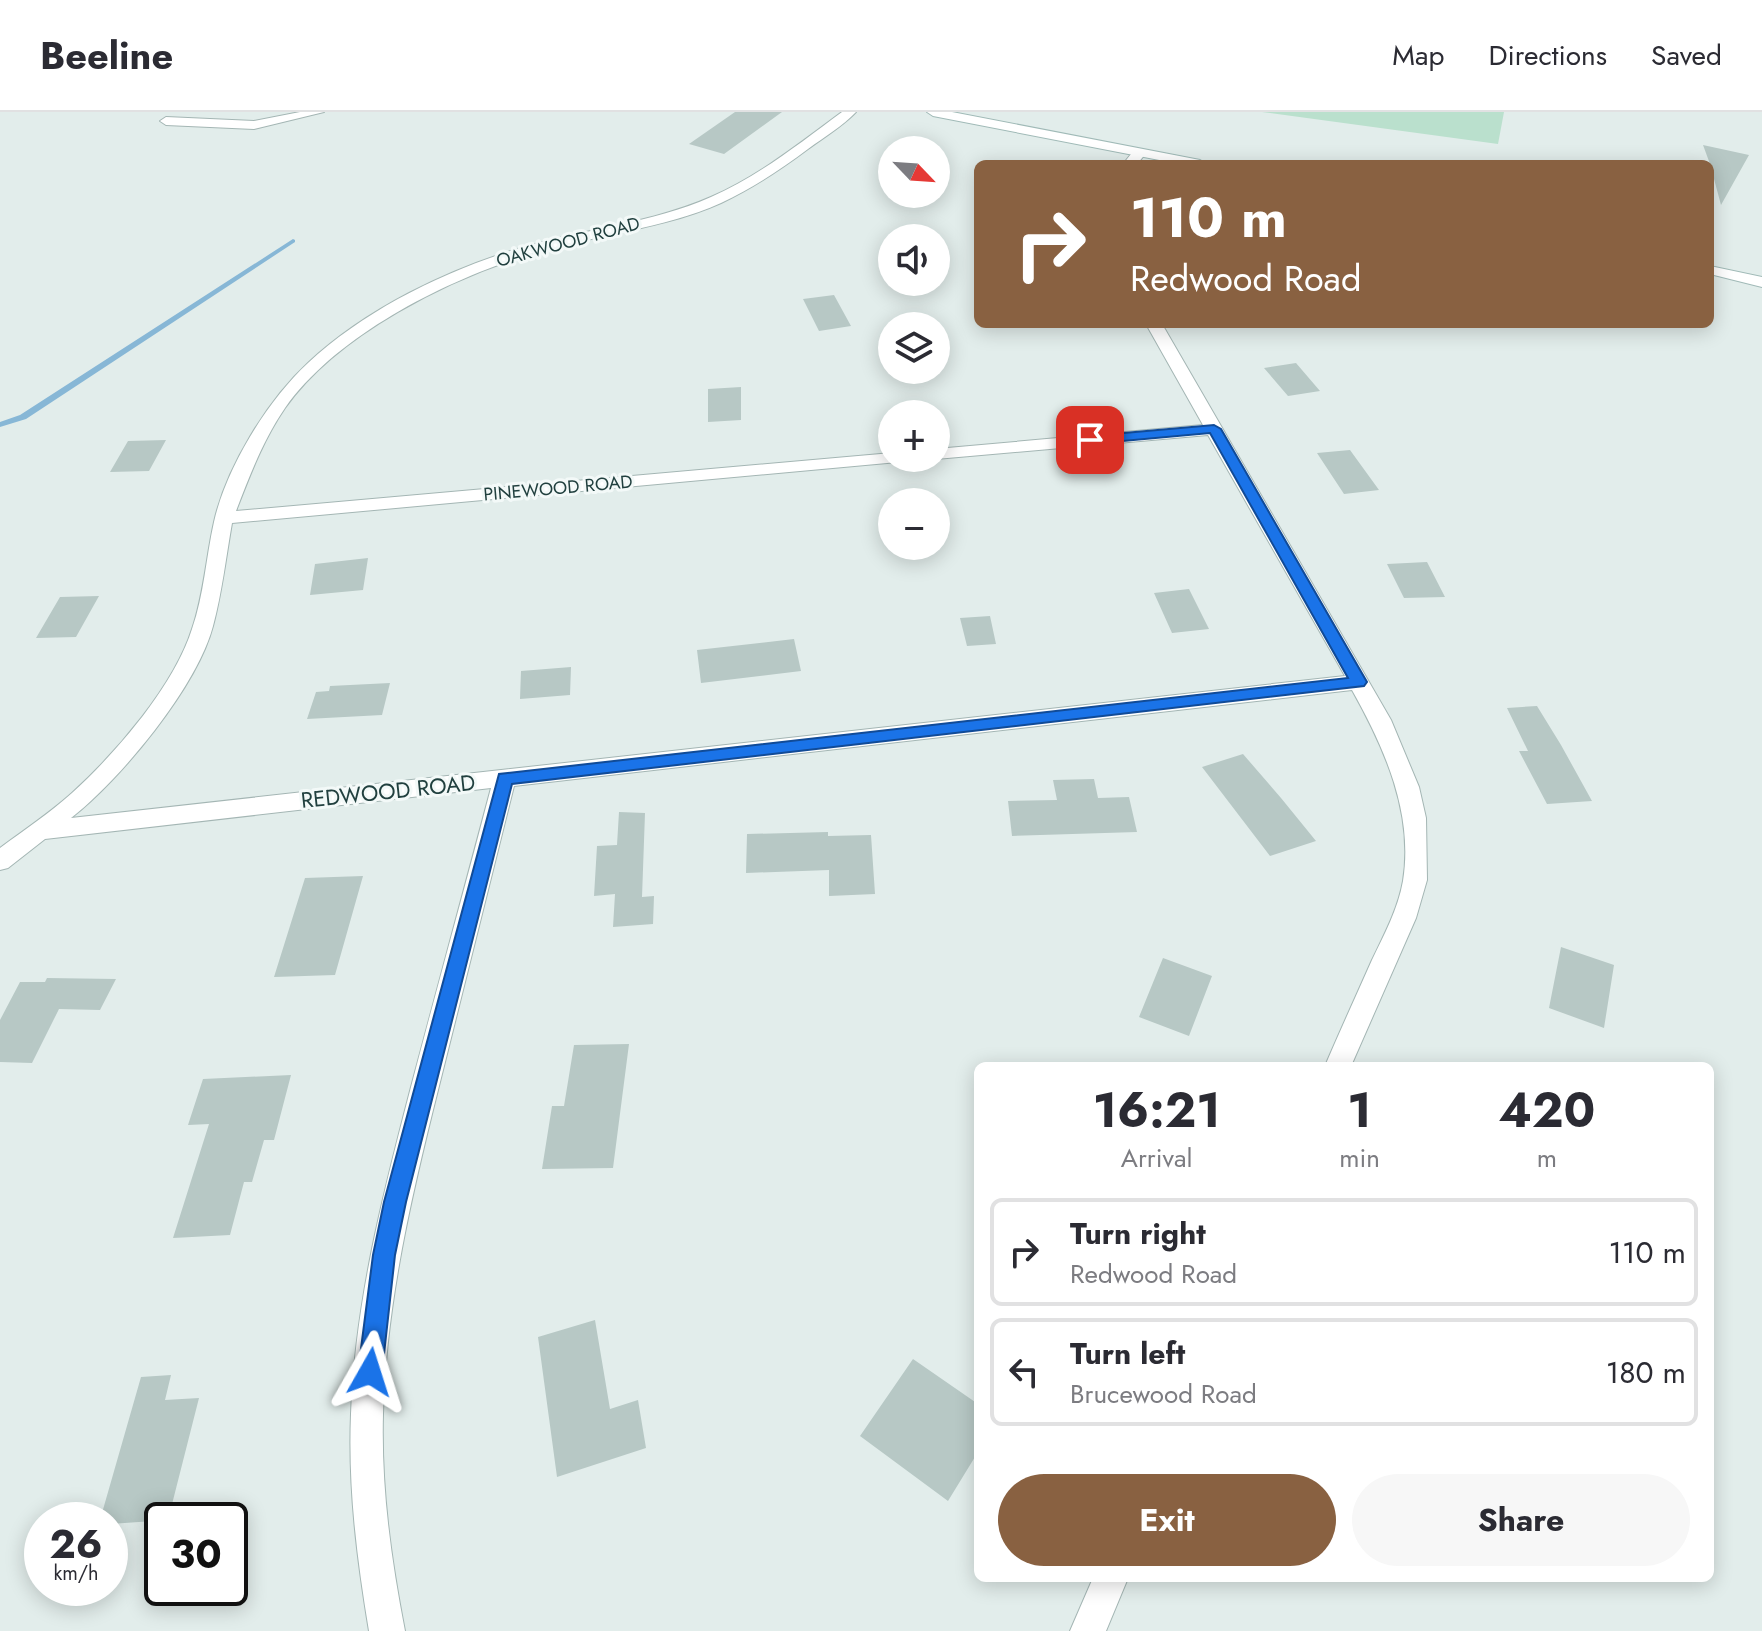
<!DOCTYPE html>
<meta charset="utf-8">
<style>
body{margin:0;font-family:Jost,sans-serif;background:#f7f7f7;color:#2b2b33;height:100vh;display:flex;flex-direction:column;font-size:30px;white-space:nowrap}
*{box-sizing:border-box;margin:0}
p{font-size:26px;color:#7c7c81}
.icon{flex:none;width:44px;height:44px;fill:none;stroke:currentColor;stroke-width:2;stroke-linecap:round;stroke-linejoin:round}
.map{position:relative;flex:1;overflow:hidden}
.sheet{position:absolute;left:974px;top:950px;width:740px;height:520px;display:flex;flex-direction:column;background:#fff;border-radius:12px;box-shadow:0 4px 20px #0003}
.sheet>*{flex:none}
.banner{position:absolute;left:974px;top:48px;width:740px;height:168px;border-radius:12px;box-shadow:0 4px 20px #0003;background:#896141;color:#fff;overflow:hidden}
.needle{width:52px;rotate:115deg}
.buttons{position:absolute;left:878px;top:24px;display:grid;gap:16px}
.buttons a{display:grid;place-items:center;width:72px;height:72px;border-radius:50%;background:#fff;box-shadow:0 4px 20px #0003;font-size:40px}
.speed{position:absolute;left:24px;top:1390px;display:flex;gap:16px;font-size:40px;font-weight:700;text-align:center}
.speed>*{display:grid;place-content:center;width:104px;height:104px;border-radius:50%;background:#fff;box-shadow:0 4px 20px #0003;line-height:1}
.speed small{font-size:20px;font-weight:400}
.speed .limit{border:4px solid #111;border-radius:12px;background:#fff;color:#111}
.pin{position:absolute;display:grid;place-items:center;width:68px;height:68px;color:#fff;margin:-34px;border-radius:16px;box-shadow:0 4px 12px #0006}
.me{position:absolute;width:88px;margin:-44px;rotate:6deg;stroke-linejoin:round;filter:drop-shadow(0 0 6px #0008)}
.turn{display:flex;align-items:center;gap:28px;height:168px;padding:0 24px;font-size:36px}
.turn .icon{width:104px;height:104px;stroke-width:2.5}
.turn b{display:block;font-size:56px;line-height:68px}
.eta{display:flex;justify-content:space-evenly;align-items:center;height:136px;text-align:center}
.eta b{font-size:48px;font-weight:700;line-height:56px}
.cta{display:flex;gap:16px;margin-top:auto;padding:16px 24px}
.cta a{flex:1;height:92px;border-radius:48px;background:#896141;color:#fff;font-size:32px;font-weight:700;line-height:92px;text-align:center}
.cta a+a{background:#f7f7f7;color:#2b2b33}
ul{padding:0;list-style:none}
li{display:flex;align-items:center;gap:24px;height:108px;margin:0 16px 12px;padding:0 8px;border:4px solid #e1e1e2;border-radius:12px}
li div{flex:1}
li b{display:block;font-size:30px}
li em{font-style:normal}
header{display:flex;align-items:center;gap:48px;box-sizing:border-box;height:112px;padding:0 40px;background:#fff;border-bottom:2px solid #e1e1e2}
header strong{font-size:38px}
nav{display:flex;gap:44px;margin-inline-start:auto;font-size:28px}
.map>svg:first-child{display:block}
.green{fill:#bae0cd}
.lines{fill:none;stroke-linecap:round;stroke-linejoin:round}
.stream{fill:#87b7d6;fill-rule:evenodd}
.building{fill:#b7c8c5}
.street-casing{stroke:#a4b6b4;stroke-width:2}
.secondary-casing{stroke:#a0bab7;stroke-width:2}
.street{fill:#fff;fill-rule:evenodd}
.secondary{fill:#fff;fill-rule:evenodd}
.route{fill:#1a73e8;stroke:#114b97;stroke-width:2}
.labels{text-anchor:middle;dominant-baseline:central;stroke-width:6;stroke-linejoin:round;paint-order:stroke}
.far-street-label{font-size:18px;fill:#21403f;stroke:#f3f9f8}
.street-label{font-size:22px;fill:#21403f;stroke:#f3f9f8}
</style>
<header>
<strong>Beeline</strong>
<nav><a>Map</a><a>Directions</a><a>Saved</a></nav>
</header>
<div class="map">
<svg width="1762" height="1519" viewBox="0 0 1762 1519">
<rect width="100%" height="100%" fill="#e2edeb"/>
<path class="green" d="M1262,0h242l-6,32z"/>
<g class="lines">
<path class="stream" d="M293,127l2,1v2l-269,177 -26,8v-5l20,-7z"/>
</g>
<path class="building" d="M735,0h47l-58,42 -35,-10z
M1703,33l46,10 -28,50 -11,-41z
M834,183l17,31 -32,5 -16,-32z
M1296,251l24,28 -32,5 -24,-28z
M741,275v33l-33,2v-33z
M166,328l-17,31 -39,1 18,-31z
M1350,338l29,40 -35,4 -27,-41z
M368,446l-5,32 -53,5 5,-31z
M1427,450l18,35 -41,1 -17,-34z
M1189,477l20,40 -37,4 -18,-40z
M99,484l-23,41 -40,1 24,-41z
M990,504l6,28 -29,2 -7,-28z
M794,527l7,32 -100,12 -4,-33z
M571,555l-1,28 -50,4 1,-28z
M390,571l-8,32 -75,4 9,-27 13,-1 1,-5z
M1537,594l24,39 31,56 -45,3 -28,-53h9l-21,-43z
M1243,642l38,44 35,43 -46,15 -68,-89z
M1094,667l4,19 31,-1 8,35 -125,4 -4,-35 49,-1 -4,-20z
M619,700l26,1 -3,84 12,-1 -1,28 -40,3 2,-33 -21,2 3,-50 20,-1z
M828,720v4l43,-1 4,59 -46,2v-26l-83,3 1,-39z
M363,764l-28,99 -61,2 31,-99z
M1561,835l53,18 -10,63 -55,-20z
M1163,846l49,18 -23,60 -50,-19z
M47,866l69,1 -16,31 -41,-1 -27,54 -32,-1v-42l20,-38h25z
M629,932l-16,124 -71,1 10,-63h12l10,-61z
M291,963l-17,65h-10l-12,42h-8l-14,53 -57,3 36,-114 -21,1 15,-46z
M595,1208l15,89 28,-9 8,48 -89,29 -19,-140z
M913,1247l65,45v48l-30,49 -88,-65z
M171,1263l-6,25 34,-2 -31,122 -58,4v-4h-10l41,-143z"/>
<g class="lines">
<g class="street-casing">
<path id="street" d="M300,0h24l-70,17 -88,-4 -6,-4 6,-4 88,4z
M842,0h14c-13,14 -32,25 -48,37 -28,21 -55,39 -87,54 -58,26 -126,32 -187,50 -84,25 -197,81 -249,155 -22,32 -35,67 -49,103l656,-58v5h9l-3,4 -666,61c-6,34 -10,70 -19,103 -16,61 -93,154 -142,192l1274,-142 -137,-241 -272,24 -5,-1h5v-9l267,-24 -57,-101h16l229,396 28,67 7,31 1,62 -11,38 -65,148h-26c15,-35 31,-70 47,-106 12,-25 26,-51 31,-79 11,-68 -19,-134 -51,-191l-838,96c-25,100 -50,200 -75,300 -27,107 -53,217 -56,328 -2,74 8,145 22,217h-36c-12,-72 -21,-143 -18,-217 4,-111 32,-220 60,-327 26,-100 54,-199 80,-299l-446,51 -37,29 -8,2v-22c24,-18 50,-35 72,-55 44,-40 102,-107 120,-164 12,-34 14,-72 22,-107 12,-54 53,-121 94,-159 58,-54 140,-94 216,-116 61,-18 128,-24 187,-50 48,-21 89,-54 131,-85z
M1135,37l12,3 -10,12h-14z
M1093,1466h35l-22,53h-36z"/>
</g>
<g class="secondary-casing">
<path id="secondary" d="M927,0h25l248,48 7,4h-27l-247,-48z
M1710,154l52,11v10l-52,-13z"/>
</g>
<use href="#street" class="street"/>
<use href="#secondary" class="secondary"/>
</g>
<path class="route" d="M1214,313l7,4 146,253 -3,4 -852,98 -106,418 -11,53 -13,117 -4,9 -8,3 -9,-3 -3,-9 15,-117 11,-53 115,-428 849,-96 -138,-245 -120,11 -6,-4 6,-4z"/>
<g class="labels">
<g class="far-street-label">
<text transform="translate(568 130) rotate(-15)">OAKWOOD ROAD</text>
<text transform="translate(558 376) rotate(-5)">PINEWOOD ROAD</text>
</g>
<g class="street-label">
<text transform="translate(388 679) rotate(-6)">REDWOOD ROAD</text>
</g>
</g>
</svg>
<div class="buttons">
<a><svg class="needle" viewBox="-14 -14 28 28"><path d="M0-13l5 13h-10z" fill="#e53935"/><path d="M0 13l5-13h-10z" fill="#7c7c81"/></svg></a>
<a><svg class="icon" aria-label="sound" viewBox="0 0 24 24"><path d="M4 9h4l5-4v14l-5-4H4zM17 9q2 3 0 6"/></svg></a>
<a><svg class="icon" aria-label="layers" viewBox="0 0 24 24"><path d="M12 4l9 5-9 5-9-5zM3 14l9 5 9-5"/></svg></a>
<a>+</a>
<a>−</a>
</div>
<div class="speed"><div>26<small>km/h</small></div><div class="limit">30</div></div>
<div class="pin" style="left:1090px;top:328px;background:#d93025"><svg class="icon" aria-label="arrive" viewBox="0 0 24 24"><path d="M6 21V4h12l-3 4 3 4H6"/></svg></div>
<svg class="me" style="left:370px;top:1260px" viewBox="-20 -20 40 40"><path d="M0-17L14 15 0 8-14 15z" fill="#1a73e8" stroke="#fff" stroke-width="4"/></svg>
<div class="banner">
<div class="turn"><svg class="icon" aria-label="right" viewBox="0 0 24 24"><path d="M7 20v-9h11M14 6l5 5-5 5"/></svg><div><b>110 m</b>Redwood Road</div></div>
</div>
<section class="sheet">
<div class="eta">
<div><b>16:21</b><p>Arrival</p></div>
<div><b>1</b><p>min</p></div>
<div><b>420</b><p>m</p></div>
</div>
<ul>
<li><svg class="icon" aria-label="right" viewBox="0 0 24 24"><path d="M7 20v-9h11M14 6l5 5-5 5"/></svg><div><b>Turn right</b><p>Redwood Road</p></div><em>110 m</em></li>
<li><svg class="icon" aria-label="left" viewBox="0 0 24 24"><path d="M17 20v-9H6M10 6l-5 5 5 5"/></svg><div><b>Turn left</b><p>Brucewood Road</p></div><em>180 m</em></li>
</ul>
<div class="cta"><a>Exit</a><a>Share</a></div>
</section>
</div>
